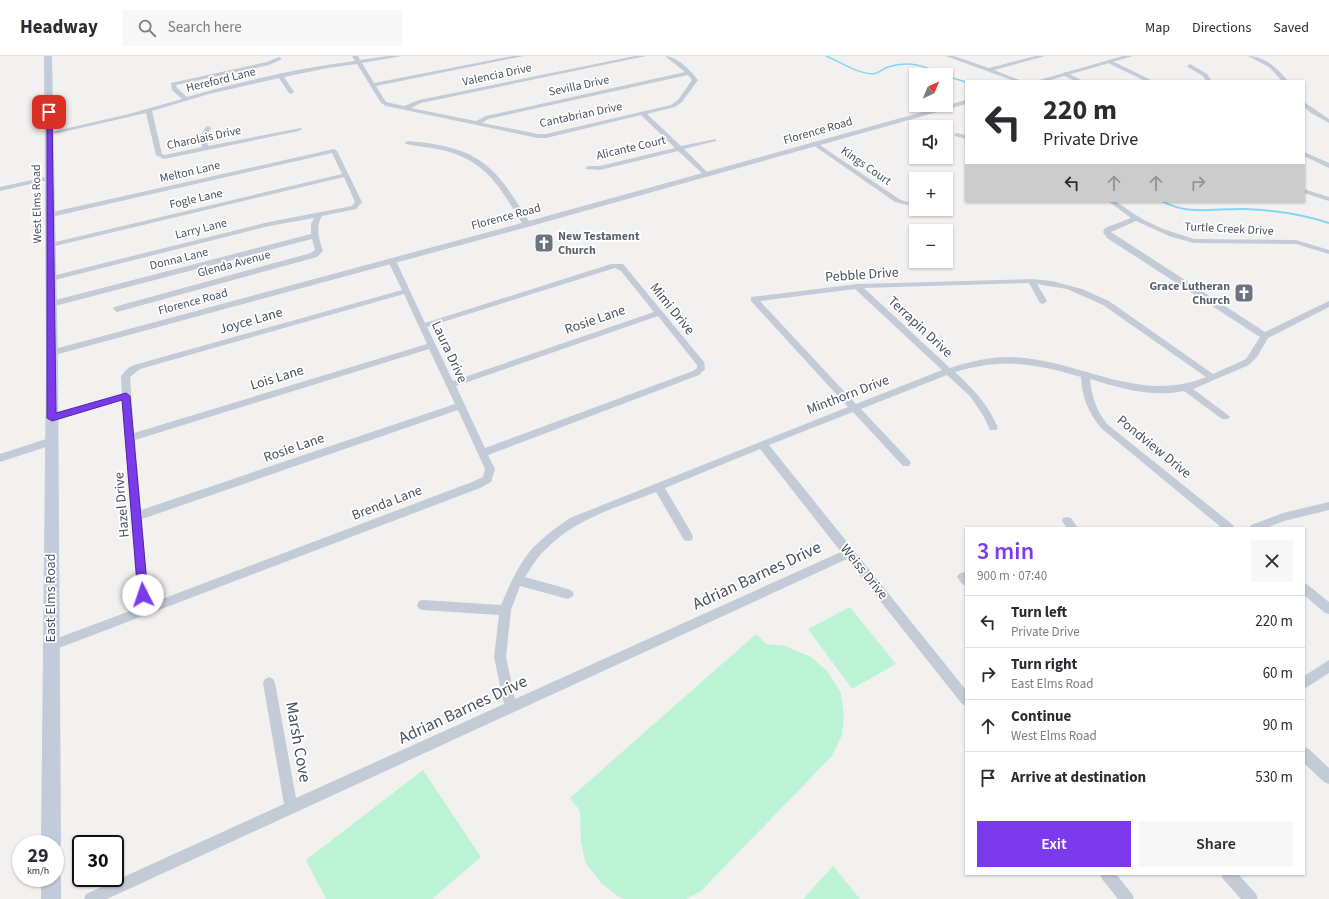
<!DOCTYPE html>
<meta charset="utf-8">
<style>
body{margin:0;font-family:"Source Sans 3",sans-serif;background:#f7f7f7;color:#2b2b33;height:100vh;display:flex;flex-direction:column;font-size:15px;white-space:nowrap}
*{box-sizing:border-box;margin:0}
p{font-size:13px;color:#7c7c81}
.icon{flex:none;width:22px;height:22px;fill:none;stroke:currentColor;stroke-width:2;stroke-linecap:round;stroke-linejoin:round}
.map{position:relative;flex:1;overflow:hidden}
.details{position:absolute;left:965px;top:471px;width:340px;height:348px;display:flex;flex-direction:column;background:#fff;border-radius:0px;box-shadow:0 1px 3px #0004}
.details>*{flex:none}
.banner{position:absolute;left:965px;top:24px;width:340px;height:122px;border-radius:0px;box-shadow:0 1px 3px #0004;background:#fff;color:#2b2b33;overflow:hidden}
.needle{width:26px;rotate:44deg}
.buttons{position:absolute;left:909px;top:12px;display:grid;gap:8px}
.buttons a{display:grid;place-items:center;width:44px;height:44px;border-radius:0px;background:#fff;box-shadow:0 1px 3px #0004;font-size:20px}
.speed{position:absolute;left:12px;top:779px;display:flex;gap:8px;font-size:20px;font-weight:700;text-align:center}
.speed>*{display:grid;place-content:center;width:52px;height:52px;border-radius:50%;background:#fff;box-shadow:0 1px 3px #0004;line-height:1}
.speed small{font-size:10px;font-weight:400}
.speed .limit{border:2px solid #111;border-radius:6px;background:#fff;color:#111}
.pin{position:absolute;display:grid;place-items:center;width:34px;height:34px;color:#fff;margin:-17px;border-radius:8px;box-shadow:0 2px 6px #0006}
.me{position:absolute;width:44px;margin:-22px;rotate:356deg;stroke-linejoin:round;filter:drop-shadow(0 0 3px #0008)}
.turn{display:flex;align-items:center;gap:14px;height:84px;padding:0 12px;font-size:18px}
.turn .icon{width:52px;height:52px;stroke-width:2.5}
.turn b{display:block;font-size:28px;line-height:34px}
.lanes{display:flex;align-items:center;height:38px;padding:0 12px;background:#0003;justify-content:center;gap:20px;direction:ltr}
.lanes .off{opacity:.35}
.round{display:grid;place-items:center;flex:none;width:42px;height:42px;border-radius:0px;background:#f7f7f7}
.overview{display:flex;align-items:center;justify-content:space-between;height:68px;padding:0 12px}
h1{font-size:24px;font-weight:600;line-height:30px;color:#7c3aed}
.button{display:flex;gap:8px;margin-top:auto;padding:8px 12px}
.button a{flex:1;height:46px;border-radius:0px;background:#7c3aed;color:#fff;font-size:16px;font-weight:600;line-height:46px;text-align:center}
.button a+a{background:#f7f7f7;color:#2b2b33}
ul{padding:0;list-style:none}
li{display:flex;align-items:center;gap:12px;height:52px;padding:0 12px;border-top:1px solid #e1e1e2}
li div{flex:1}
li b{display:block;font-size:15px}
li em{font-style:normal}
header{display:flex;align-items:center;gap:24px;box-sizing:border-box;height:56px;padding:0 20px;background:#fff;border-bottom:1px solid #e1e1e2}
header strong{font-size:19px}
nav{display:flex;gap:22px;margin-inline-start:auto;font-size:14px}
.search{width:280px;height:36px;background:#f7f7f7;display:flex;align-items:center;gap:10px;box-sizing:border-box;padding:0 14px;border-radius:0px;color:#7c7c81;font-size:15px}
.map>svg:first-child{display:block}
.green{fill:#bcf3d6}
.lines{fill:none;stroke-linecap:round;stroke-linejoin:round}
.stream-far1{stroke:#85d4f3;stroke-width:1.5}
.stream{stroke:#85d4f3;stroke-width:2}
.minor{fill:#c3cbd6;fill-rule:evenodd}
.tertiary{fill:#c3cbd6;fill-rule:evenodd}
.secondary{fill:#c1cbda;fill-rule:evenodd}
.route{fill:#7c3aed;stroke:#51269a}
.labels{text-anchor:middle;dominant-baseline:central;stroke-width:3.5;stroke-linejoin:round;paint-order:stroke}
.far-street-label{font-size:12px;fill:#46525f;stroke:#fff}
.far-worship-label{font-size:12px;font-weight:bold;fill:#5b616d;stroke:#fff;text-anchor:start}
.street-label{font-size:14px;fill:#46525f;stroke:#fff}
.near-street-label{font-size:17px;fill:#46525f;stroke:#fff}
</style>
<header>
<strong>Headway</strong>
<div class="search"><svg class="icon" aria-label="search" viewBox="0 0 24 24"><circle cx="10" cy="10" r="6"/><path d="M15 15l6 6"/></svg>Search here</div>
<nav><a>Map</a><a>Directions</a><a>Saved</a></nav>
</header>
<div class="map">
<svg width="1329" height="843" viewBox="0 0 1329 843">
<rect width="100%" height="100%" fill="#f3f0f0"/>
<path class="green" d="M850,551l46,57 -44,25 -44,-60z
M756,578l10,10 19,2 26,11 17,15 13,21 3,23 -2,19 -10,21 -131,135 -15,8h-61l-6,-2 -18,-14 -16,-21 -4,-21 -1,-30 -10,-13z
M423,714l58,87 -49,42h-106l-20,-39z
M833,810l27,33h-57z"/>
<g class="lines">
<path class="stream-far1" d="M826,0c15,6 30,17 46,18 6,0 10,-5 16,-7 21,-7 37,-1 56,8
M946,20l20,6"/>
<path class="stream" d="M1162,145c26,15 53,7 82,8 29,1 57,5 85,14"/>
<path class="minor" d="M352,0h6l2,4 28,-4h14l-40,7 12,20 139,-27h11l-148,30 10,16 18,4 15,-6 216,-44h11l-225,47 -10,5 65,13 10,-5 199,-44 -20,-16c12,0 26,15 33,24l-16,22 -7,5 -28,7 34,32 35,-7v2l-32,8 25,25 -5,1 -26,-24 -78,19 -14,-1 -1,-1 3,-2h12l75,-18 -34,-33 -95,23h-8l-152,-32 -5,-3 -24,-39 -29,4 -44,9 10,15 -3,2 -2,-1 -10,-15 -70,16 -57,17 10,43 3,1 37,-8 -2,-11 6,-9 2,-1 3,2 -5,8 2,10 93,-18 1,1 -3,2 -135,28 -8,-4 -10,-42 -96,22 -3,-2 82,-19 53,-15 -10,-9 -1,-7 96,-21 12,-5 3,2 -13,6 -93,20 1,3 10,9c55,-16 112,-29 168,-36zM688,19l4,5 -14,20 -7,5 -125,29h-8l-56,-11 6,-4z
M946,0h8l35,12 47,-12h9l-51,14 28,11h-8z
M1248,0c17,0 30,13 40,25h-6l-13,-14z
M1108,5h4l41,20h-8l-37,-18z
M1190,8l17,10 5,7h-6l-3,-5 -15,-9 -1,-1z
M1065,16l16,8 1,1h-7l-12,-6v-2z
M1304,46l25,17v4l-18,-10 -7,-6z
M957,77l9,2v4l-11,-3 -1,-1z
M408,85c26,2 58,7 78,24 19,15 31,39 45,59l-4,2h-3c-23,-35 -34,-63 -78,-75 -14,-4 -27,-4 -40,-7l-1,-1z
M813,87h4l82,56 11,4 -3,2 -12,-3 -82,-57z
M334,93l3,2 25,51 -6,7 -34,7c-7,11 -3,23 1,35l-6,6 -200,55 -4,-3 1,-2 197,-54 4,-3 -3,-11 -261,68 -4,-3 1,-2 263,-68v-10l3,-6 -45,8 -218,55 -4,-2 1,-2 221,-55 83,-16 3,-4 -11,-25 -293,70 -4,-2 4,-2 291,-69 -10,-21 -281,64 -4,-2 1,-2z
M1304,96l25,11v5l-25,-12z
M50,120l2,1v2l-52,12v-4z
M1304,133l25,8v4l-25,-8z
M1108,145h7l27,18 21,10 31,10 102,1 33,10v4l-33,-10 -102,-1 -25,-7 -33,-15 -25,11 154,100 64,-31v6l-61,31 -11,19 -8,8 -56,24 35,26 2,2 -2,2h-6l-38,-28c-32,7 -64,-3 -94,-12 2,18 6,31 17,45l126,101 1,3h-12l-121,-100c-13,-16 -19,-31 -20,-51 -45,-14 -81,-19 -126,-5 19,18 33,32 43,56l-2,2h-6l-6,-13 -14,-21 -23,-21 -86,34 48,51 2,3 -2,3h-6l-50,-54 -84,33 197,245v16l-4,-2 -115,-145 -740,340h-23l2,-5 198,-90 -21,-121 2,-4 4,-2 4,2 2,4 21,115 208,-94 -10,-47 5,-42 -76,-5 -4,-1 -2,-4 2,-4 4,-1 78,5c9,-21 20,-47 37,-62 10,-10 21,-17 32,-25l278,-111 -97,-106v-4l106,-13 175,-5 20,2 30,8 27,12 104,73 33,-15 14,-22 -153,-99 -4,-6 2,-4 26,-10zM1029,227l11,20 3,1 4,-3 -10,-17 30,5 36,16 103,72c-63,26 -118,-12 -181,-19 -26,-3 -50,2 -75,10l-86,-80zM855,233l87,81 -86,34 -96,-103zM760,393l81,103 -326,147 -9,-42 5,-47 9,-24 48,13 4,-2 2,-3 -2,-3 -4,-2 -43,-12c6,-9 12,-20 20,-27 29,-31 73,-43 111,-58l28,48 4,1 4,-1 1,-3 -1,-3 -27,-46z
M389,203h6l1,2 29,62 186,-59h12l81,98 1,7 -6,6 -211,80 7,14 -4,13 -11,6 -429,163 -4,-1 -2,-4 2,-4 91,-34 -16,-208 -70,21 -5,-3 2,-2 73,-22 -1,-18 7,-8 6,-3 268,-75 -14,-29zM615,212l6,3 33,41 -201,69 -26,-54zM404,238l23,50 -293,89 -4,-56 10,-8zM658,260l39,49v3l-4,3 -208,77 -29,-62zM429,293l26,55 -314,106 -6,-70zM458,354l27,59 -2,8 -11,5 -323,122 -7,-85z
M52,381l5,4 -2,3 -55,18v-8z
M1329,446v8l-45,11 -18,7h-16l1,-3 32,-12z
M1067,461l4,1 7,10h-11l-5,-7 1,-3z
M963,516l3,1v13l-4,-2 -5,-7 2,-3z
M1304,527l4,2 21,17v12l-4,-1 -21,-18z
M1329,604v13l-25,16v-13z
M1304,691l5,2 20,19v16l-5,-2 -20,-19z
M1100,818h16l16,20 2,5h-16l-16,-20z
M1221,818h17l18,20 2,5h-17l-18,-20z"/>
<path class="tertiary" d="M1123,0h10l-86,25h-11z
M966,44v4l-442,124 -473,128 -5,-3 5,-3 467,-126z"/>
<path class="secondary" d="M44,0h8l6,308 3,480 -3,7 -3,1v-8h-14l5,-480z
M55,814l3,1 3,7v21h-20v-21h14z"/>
</g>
<path class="route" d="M47,55l5,1 4,301 70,-20 4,3 18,199 -1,3 -4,1 -4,-1 -1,-3 -16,-195 -70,21 -5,-3z"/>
<defs>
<g id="church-square" transform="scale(1)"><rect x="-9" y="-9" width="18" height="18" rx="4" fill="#6b7280" stroke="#fff"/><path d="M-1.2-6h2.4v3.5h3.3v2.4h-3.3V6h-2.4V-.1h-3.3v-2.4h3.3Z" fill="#fff"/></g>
</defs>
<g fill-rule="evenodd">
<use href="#church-square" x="544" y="187"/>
<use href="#church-square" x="1244" y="237"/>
</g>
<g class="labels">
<g class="far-street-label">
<text transform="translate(497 19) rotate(-12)">Valencia Drive</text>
<text transform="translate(221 24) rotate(-14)">Hereford Lane</text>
<text transform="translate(579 30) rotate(-12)">Sevilla Drive</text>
<text transform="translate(581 59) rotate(-12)">Cantabrian Drive</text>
<text transform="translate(818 75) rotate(-16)">Florence Road</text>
<text transform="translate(204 82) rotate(-12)">Charolais Drive</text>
<text transform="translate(631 92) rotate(-13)">Alicante Court</text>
<text transform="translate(866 110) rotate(35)">Kings Court</text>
<text transform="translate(190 116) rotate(-13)">Melton Lane</text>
<text transform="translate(196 143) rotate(-13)">Fogle Lane</text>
<text transform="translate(37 148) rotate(-91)">West Elms Road</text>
<text transform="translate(506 161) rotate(-15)">Florence Road</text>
<text transform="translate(201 173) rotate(-14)">Larry Lane</text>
<text transform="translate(1229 173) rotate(3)">Turtle Creek Drive</text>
<text transform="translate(179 203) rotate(-14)">Donna Lane</text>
<text transform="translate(234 208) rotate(-15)">Glenda Avenue</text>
<text transform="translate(193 246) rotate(-15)">Florence Road</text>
</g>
<g class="far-worship-label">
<text x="558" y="180">New Testament<tspan x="558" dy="14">Church</tspan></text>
<text x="1230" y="230" text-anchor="end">Grace Lutheran<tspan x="1230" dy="14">Church</tspan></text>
</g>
<g class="street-label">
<text transform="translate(862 219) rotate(-4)">Pebble Drive</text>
<text transform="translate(672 253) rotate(51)">Mimi Drive</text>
<text transform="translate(595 264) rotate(-19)">Rosie Lane</text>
<text transform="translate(251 265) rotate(-16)">Joyce Lane</text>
<text transform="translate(920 271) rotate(43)">Terrapin Drive</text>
<text transform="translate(449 296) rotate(65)">Laura Drive</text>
<text transform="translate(277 322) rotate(-17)">Lois Lane</text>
<text transform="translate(848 339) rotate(-21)">Minthorn Drive</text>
<text transform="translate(1154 391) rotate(39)">Pondview Drive</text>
<text transform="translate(294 392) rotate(-19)">Rosie Lane</text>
<text transform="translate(387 447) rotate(-21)">Brenda Lane</text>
<text transform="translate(122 449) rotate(-95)">Hazel Drive</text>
<text transform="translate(864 516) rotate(51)">Weiss Drive</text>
<text transform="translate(51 542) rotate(-90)">East Elms Road</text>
</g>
<g class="near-street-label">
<text transform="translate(757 520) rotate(-25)">Adrian Barnes Drive</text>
<text transform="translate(463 654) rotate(-25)">Adrian Barnes Drive</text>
<text transform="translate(298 686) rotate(80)">Marsh Cove</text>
</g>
</g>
</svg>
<div class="buttons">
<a><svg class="needle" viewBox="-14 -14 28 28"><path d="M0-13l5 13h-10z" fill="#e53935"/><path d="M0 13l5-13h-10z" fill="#7c7c81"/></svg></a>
<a><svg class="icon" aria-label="sound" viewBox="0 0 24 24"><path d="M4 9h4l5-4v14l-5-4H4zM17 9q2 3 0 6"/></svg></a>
<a>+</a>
<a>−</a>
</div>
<div class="speed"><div>29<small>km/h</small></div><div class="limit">30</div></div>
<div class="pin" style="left:49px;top:56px;background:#d93025"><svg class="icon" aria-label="arrive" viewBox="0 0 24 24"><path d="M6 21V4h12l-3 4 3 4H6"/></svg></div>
<svg class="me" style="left:143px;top:539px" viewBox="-20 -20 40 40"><circle r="19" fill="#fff"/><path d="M0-13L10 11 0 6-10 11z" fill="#7c3aed"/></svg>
<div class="banner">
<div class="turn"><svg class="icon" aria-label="left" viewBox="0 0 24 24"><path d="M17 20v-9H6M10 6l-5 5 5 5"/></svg><div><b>220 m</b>Private Drive</div></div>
<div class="lanes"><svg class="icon" aria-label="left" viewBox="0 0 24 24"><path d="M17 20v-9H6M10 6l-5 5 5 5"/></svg><svg class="icon off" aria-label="ahead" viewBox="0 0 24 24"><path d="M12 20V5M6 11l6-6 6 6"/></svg><svg class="icon off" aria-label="ahead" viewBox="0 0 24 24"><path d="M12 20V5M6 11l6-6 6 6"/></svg><svg class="icon off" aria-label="right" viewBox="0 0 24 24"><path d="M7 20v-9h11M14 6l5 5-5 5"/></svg></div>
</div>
<section class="details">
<div class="overview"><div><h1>3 min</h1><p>900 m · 07:40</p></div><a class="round"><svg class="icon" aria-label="close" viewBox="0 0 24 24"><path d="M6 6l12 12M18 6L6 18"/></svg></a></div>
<ul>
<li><svg class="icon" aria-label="left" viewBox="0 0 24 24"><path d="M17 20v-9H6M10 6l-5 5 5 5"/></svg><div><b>Turn left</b><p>Private Drive</p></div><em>220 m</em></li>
<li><svg class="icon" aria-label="right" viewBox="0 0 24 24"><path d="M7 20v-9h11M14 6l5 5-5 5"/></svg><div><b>Turn right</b><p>East Elms Road</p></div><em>60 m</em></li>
<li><svg class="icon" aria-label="ahead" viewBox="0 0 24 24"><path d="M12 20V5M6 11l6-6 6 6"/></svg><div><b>Continue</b><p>West Elms Road</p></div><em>90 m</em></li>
<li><svg class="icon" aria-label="arrive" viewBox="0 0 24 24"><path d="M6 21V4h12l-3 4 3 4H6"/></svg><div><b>Arrive at destination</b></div><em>530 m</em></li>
</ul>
<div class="button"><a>Exit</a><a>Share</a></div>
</section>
</div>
